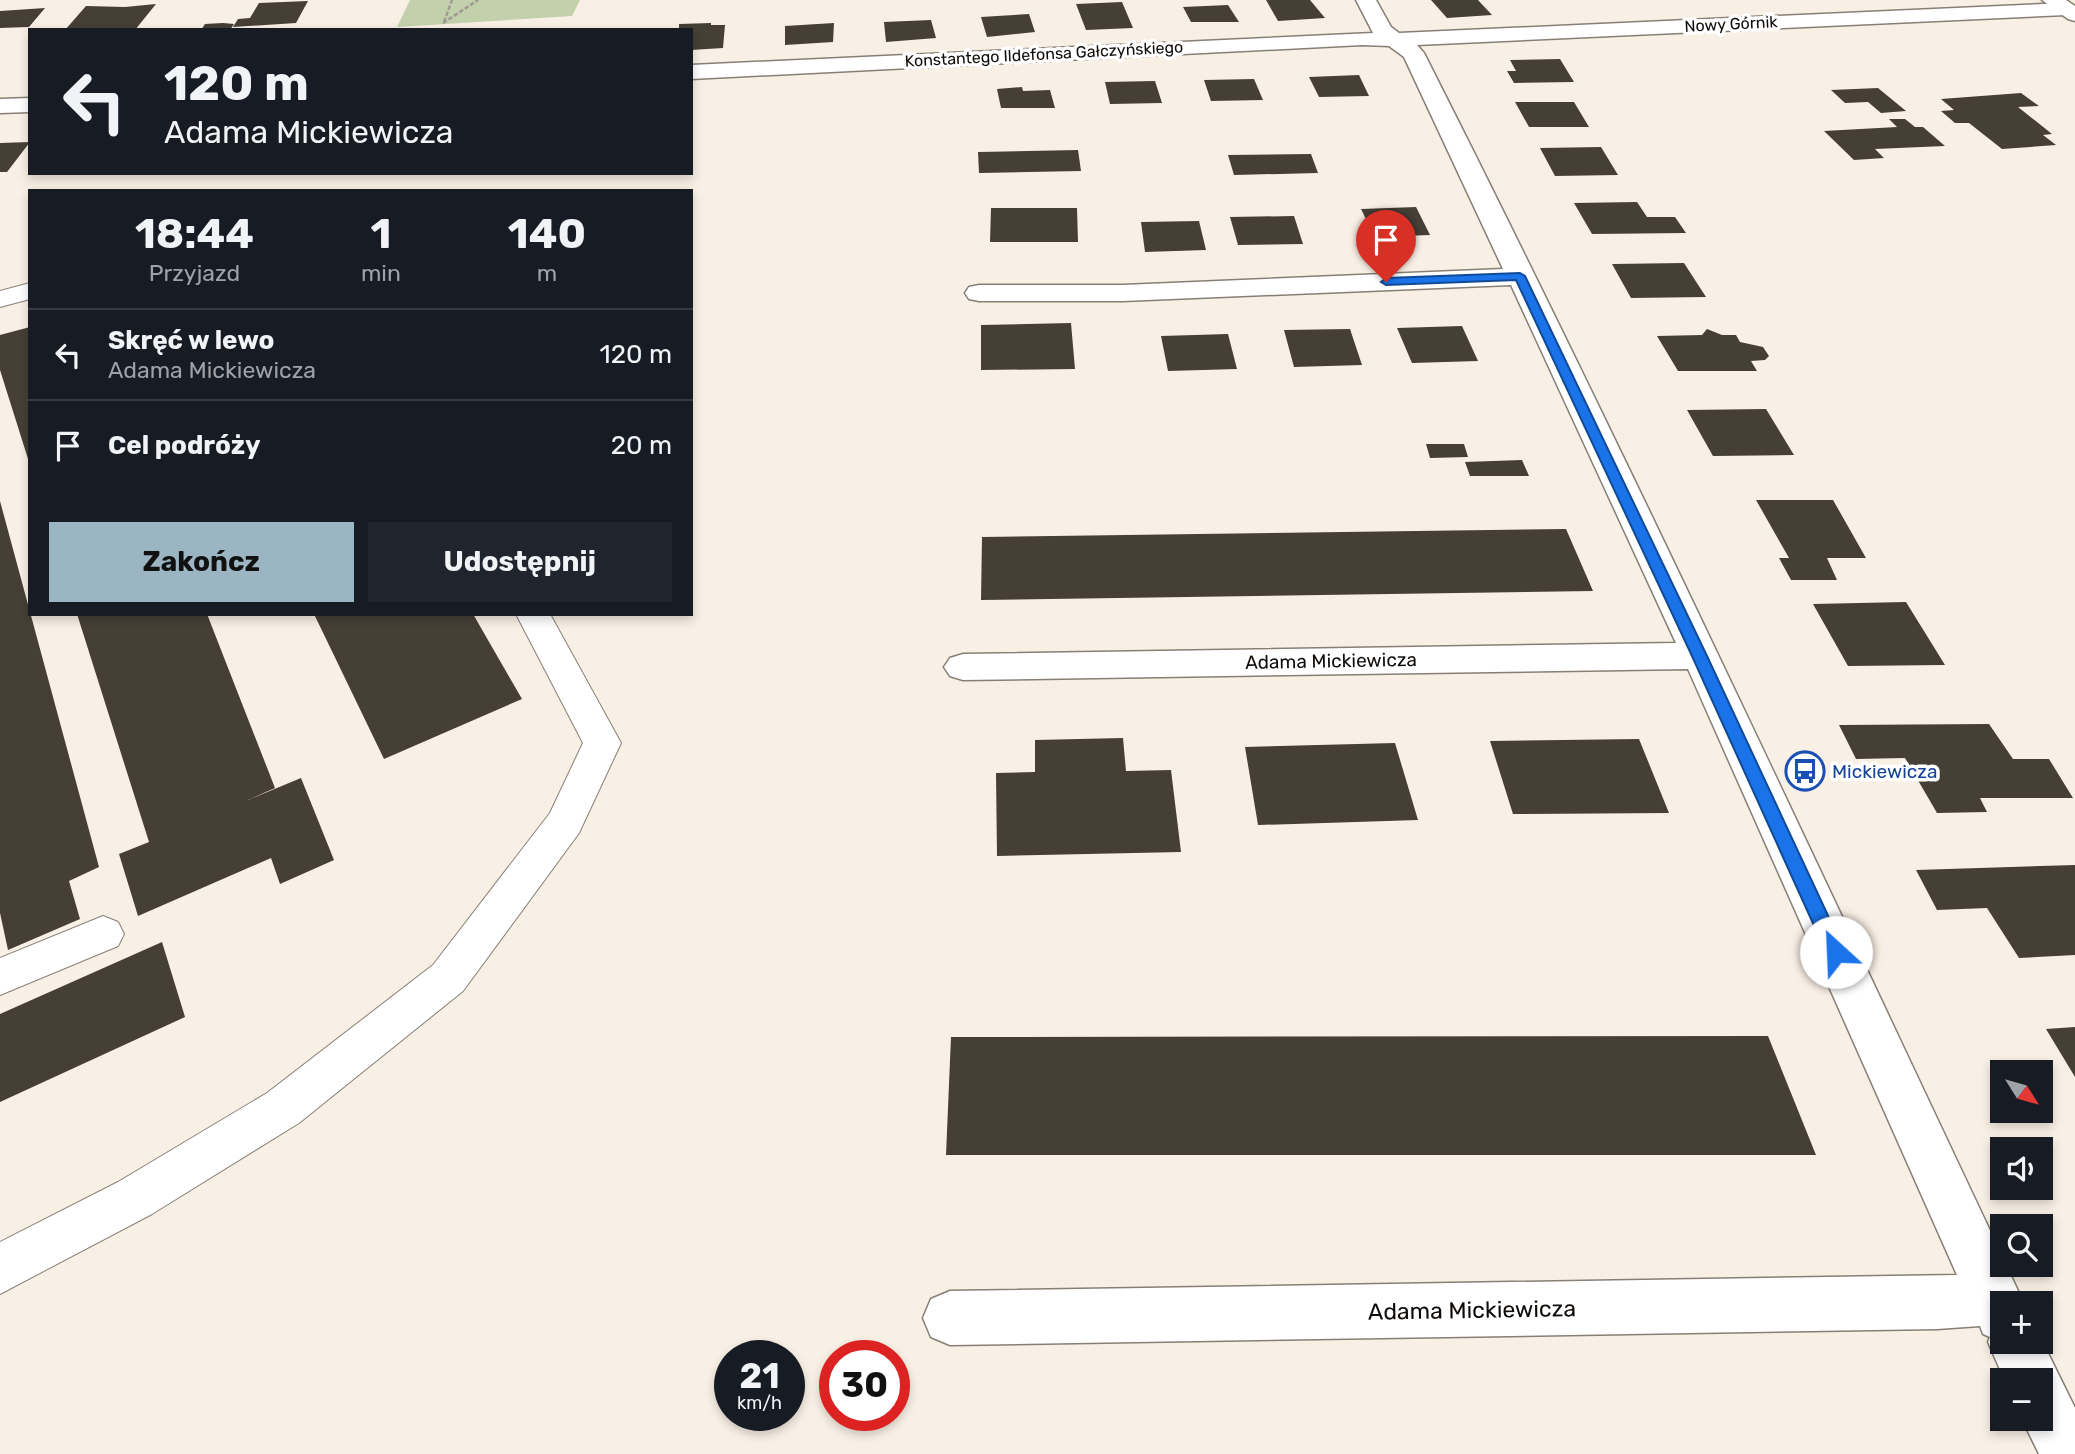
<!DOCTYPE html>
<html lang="pl">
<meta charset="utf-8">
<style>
body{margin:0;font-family:Rubik,sans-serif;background:#20242c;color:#f1f3f6;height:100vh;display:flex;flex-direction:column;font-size:26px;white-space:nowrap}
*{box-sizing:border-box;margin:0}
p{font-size:23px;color:#9ea1a6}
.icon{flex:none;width:38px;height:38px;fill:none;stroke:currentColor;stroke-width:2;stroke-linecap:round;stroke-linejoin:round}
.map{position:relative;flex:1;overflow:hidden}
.details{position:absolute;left:28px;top:189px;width:665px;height:427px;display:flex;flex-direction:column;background:#171b24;border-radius:0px;box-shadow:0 4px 10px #0003}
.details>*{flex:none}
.banner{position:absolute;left:28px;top:28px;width:665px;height:147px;border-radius:0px;box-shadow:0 4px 10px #0003;background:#171b24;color:#f1f3f6;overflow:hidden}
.needle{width:46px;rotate:127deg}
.buttons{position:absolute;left:1990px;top:1060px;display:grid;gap:14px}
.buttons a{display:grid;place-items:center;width:63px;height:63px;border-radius:0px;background:#171b24;box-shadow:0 4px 10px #0003;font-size:35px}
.speed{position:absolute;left:714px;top:1340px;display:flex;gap:14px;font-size:35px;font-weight:700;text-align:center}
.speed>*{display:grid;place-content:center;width:91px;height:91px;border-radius:50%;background:#171b24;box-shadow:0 4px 10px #0003;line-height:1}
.speed small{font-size:18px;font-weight:400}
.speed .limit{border:10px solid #d22;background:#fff;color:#111}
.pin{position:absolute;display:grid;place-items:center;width:60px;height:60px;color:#fff;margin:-72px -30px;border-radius:50% 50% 50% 0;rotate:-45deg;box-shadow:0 0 7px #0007}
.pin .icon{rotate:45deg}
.me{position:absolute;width:77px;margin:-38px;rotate:335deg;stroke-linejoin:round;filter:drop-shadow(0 0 5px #0008)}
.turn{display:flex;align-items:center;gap:24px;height:147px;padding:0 21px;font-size:32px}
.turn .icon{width:91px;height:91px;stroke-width:2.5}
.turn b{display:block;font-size:49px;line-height:60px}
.eta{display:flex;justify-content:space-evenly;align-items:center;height:119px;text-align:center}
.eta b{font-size:42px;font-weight:700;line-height:49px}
.action{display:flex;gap:14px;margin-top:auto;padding:14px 21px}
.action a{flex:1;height:80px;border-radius:0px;background:#9bb5c2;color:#111;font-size:28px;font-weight:700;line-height:80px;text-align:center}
.action a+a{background:#20242c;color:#f1f3f6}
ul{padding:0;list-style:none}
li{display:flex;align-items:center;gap:21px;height:91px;padding:0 21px;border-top:2px solid #363941}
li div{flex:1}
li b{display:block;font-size:26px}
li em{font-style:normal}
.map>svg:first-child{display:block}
.green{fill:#c2d0ac}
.building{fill:#463f36}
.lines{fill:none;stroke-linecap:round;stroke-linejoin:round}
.service-casing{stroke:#877f75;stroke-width:2}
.minor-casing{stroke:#877f75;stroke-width:3}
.tertiary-casing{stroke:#877f75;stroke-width:3}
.path{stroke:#a19a92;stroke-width:2.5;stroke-dasharray:4.5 2;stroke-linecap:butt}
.service{fill:#fff;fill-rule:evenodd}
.minor{fill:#fff;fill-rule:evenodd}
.tertiary{fill:#fff;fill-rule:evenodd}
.route{fill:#1a73e8;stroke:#114b97;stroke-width:2}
.labels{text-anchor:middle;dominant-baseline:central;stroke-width:7;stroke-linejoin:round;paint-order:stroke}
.far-street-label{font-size:16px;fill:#0e0b08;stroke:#fff}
.street-label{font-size:19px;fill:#0e0b08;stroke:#fff}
.transit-label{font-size:19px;fill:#164399;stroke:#fff;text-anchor:start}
.near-street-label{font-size:23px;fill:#0e0b08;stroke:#fff}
</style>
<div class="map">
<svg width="2075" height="1454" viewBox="0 0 2075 1454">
<rect width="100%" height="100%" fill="#f9f0e5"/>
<path class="green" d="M410,0h170l-8,16 -175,11z"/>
<path class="building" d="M1266,0h44l15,18 -47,3z
M1431,0h47l14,15 -45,3z
M308,1l-12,22 -63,4 5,-8 12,-1 9,-15z
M1122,2l11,26 -47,2 -10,-26z
M156,4l-21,26h-70l21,-24 39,1z
M1228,5l11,17h-48l-8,-15z
M45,8l-16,19 -29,1v-17z
M1029,14l6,18 -48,5 -6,-20z
M931,20l5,18 -50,4 -2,-20z
M223,23l11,1 -4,6h-29l4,-6z
M711,23v2h14l-2,23 -32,2v-20h-12v-6z
M834,23l-1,19 -48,3v-19z
M1560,59l14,23 -60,1 -7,-12h9l-6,-11z
M1359,75l10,21 -50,1 -10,-20z
M1254,79l9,21 -52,1 -7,-21z
M1155,81l7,22 -52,1 -5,-22z
M1022,87l1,4 27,-1 5,18h-54l-4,-19z
M1878,88l28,23 -25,2 -13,-11 -23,1 -14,-13z
M2021,93l18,13 -21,1 34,27 -9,1 13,10 -54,4 -33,-26h-14l-14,-12 13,-1 -13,-11z
M1515,102h59l15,25h-60z
M1889,119h16l10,8h8l22,19 -70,3 9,9 -30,2 -30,-29 73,-4z
M30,142l-23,30h-7v-29z
M1601,147l17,28 -63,1 -15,-28z
M1078,150l3,21 -102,2 -1,-21z
M1311,154l7,19 -84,2 -6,-20z
M1637,202l10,15h28l11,16 -94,1 -18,-31z
M1416,207l14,28 -55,2 -14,-28z
M991,208h86l1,34h-88z
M1294,216l9,28 -65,1 -8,-28z
M1199,221l7,29 -61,2 -4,-30z
M1684,263l22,34 -75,1 -19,-34z
M1071,323l4,46 -94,1v-45z
M1462,326l16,35 -66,2 -15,-35z
M30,327v135h-1l-29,-92v-35z
M1350,329l12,36 -68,2 -10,-37z
M1707,329l15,6h14l4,7 23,5 6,9 -4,4 -14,1 6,10h-79l-21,-35 45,-1z
M1228,334l9,35 -69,2 -7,-35z
M1766,409l28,46 -81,1 -26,-46z
M1426,444h38l4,13 -38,1z
M1522,460l7,16h-59l-5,-14z
M1756,500h77l33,58h-39l10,22h-46l-12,-22h10z
M0,501l99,366 -30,14 11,38 -72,31 -8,-37z
M1566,529l27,62 -612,9 1,-63z
M1906,602l39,63 -97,1 -35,-62z
M77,614h130l68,174 -27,12 53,-22 33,82 -54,24 -9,-26 -133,58 -19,-62 30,-12z
M314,614h159l49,85 -138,60z
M1989,724l24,35h36l24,39h-93l7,14 -50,1 -32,-55 -49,1 -17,-34z
M1123,738l3,33 45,-1 10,82 -184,4 -1,-83 39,-1v-32z
M1639,739l30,74 -156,1 -23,-73z
M1395,743l23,77 -160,5 -13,-78z
M2075,865v90l-56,3 -32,-50 -50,2 -21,-40z
M162,942l23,75 -185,85v-88z
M2075,1027v50l-29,-48z
M1768,1036l48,119h-870l5,-118z"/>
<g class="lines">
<g class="service-casing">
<path id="service" d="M30,283v16l-30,8v-16z
M516,614h34l71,129 -42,90 -116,158 -164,132 -147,91 -152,80v-52l118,-60 149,-89 166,-128 117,-152 33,-70z
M103,916l15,6 6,12 -6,12 -118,49v-37z"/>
</g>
<g class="minor-casing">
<path id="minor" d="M1356,0h20l15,27 8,6 667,-30 9,4 -2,6 -7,2 -649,30 7,8c201,397 388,801 578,1203v9h4l18,39h-22v38h38v-5l35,71v46h-36l-17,-35h18v-38h-35l-17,-39 2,-5 -7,-3 -3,-8 -43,3 -987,16 -19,-8 -8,-19 8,-19 19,-8 1007,-16 -269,-606 -725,11 -13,-4 -6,-9 6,-9 13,-4 713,-11 -165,-358 -388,16h-144l-10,-2 -4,-6 4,-6 10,-2h144l380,-16 -99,-212 -15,-11 -27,-1 -671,34v-14l682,-32z
M30,98v14l-30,1v-14z"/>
</g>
<g class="tertiary-casing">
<path id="tertiary" d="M2042,0h24l9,6v15l-7,-2z"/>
</g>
<path class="path" d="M444,22l8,-22
M443,23l35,-23"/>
<use href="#service" class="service"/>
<use href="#minor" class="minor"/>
<use href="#tertiary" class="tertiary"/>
</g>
<path class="route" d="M1520,273l5,3 182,380 138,296 -3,6 -6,2 -7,-2 -3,-6 -134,-296 -176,-376 -130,5 -5,-3 5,-4z"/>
<defs>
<g id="bus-ring" transform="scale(2.0125)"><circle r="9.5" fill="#fff" stroke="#1a4fb4" stroke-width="1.5"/><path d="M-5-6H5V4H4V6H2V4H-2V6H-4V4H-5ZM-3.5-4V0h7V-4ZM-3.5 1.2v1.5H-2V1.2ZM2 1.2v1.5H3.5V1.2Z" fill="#1a4fb4"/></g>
</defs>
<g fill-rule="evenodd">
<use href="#bus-ring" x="1805" y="771"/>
</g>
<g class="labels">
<g class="far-street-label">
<text transform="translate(1731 24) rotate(-3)">Nowy Górnik</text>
<text transform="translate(1044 54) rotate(-3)">Konstantego Ildefonsa Gałczyńskiego</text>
</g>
<g class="street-label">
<text transform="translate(1331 661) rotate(-1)">Adama Mickiewicza</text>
</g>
<g class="transit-label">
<text x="1832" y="771">Mickiewicza</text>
</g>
<g class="near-street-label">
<text transform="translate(1472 1310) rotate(-1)">Adama Mickiewicza</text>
</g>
</g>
</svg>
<div class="buttons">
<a><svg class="needle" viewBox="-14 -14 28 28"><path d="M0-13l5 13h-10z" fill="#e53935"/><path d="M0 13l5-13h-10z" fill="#9ea1a6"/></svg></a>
<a><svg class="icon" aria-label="sound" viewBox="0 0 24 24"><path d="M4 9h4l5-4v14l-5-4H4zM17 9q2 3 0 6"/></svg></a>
<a><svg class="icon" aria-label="search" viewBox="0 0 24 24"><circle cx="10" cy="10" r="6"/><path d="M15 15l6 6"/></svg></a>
<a>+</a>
<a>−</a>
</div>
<div class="speed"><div>21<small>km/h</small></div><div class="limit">30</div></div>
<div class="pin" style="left:1386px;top:282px;background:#d93025"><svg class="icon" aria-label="arrive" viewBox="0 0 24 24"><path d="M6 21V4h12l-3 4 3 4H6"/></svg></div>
<svg class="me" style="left:1836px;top:952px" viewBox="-20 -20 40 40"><circle r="19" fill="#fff"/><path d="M0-13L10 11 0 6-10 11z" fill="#1a73e8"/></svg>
<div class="banner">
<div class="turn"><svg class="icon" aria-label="left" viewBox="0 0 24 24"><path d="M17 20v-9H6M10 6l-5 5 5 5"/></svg><div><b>120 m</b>Adama Mickiewicza</div></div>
</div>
<section class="details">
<div class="eta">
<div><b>18:44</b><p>Przyjazd</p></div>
<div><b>1</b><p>min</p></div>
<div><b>140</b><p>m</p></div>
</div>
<ul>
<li><svg class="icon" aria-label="left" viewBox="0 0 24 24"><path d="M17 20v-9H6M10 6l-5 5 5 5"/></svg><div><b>Skręć w lewo</b><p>Adama Mickiewicza</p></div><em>120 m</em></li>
<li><svg class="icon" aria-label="arrive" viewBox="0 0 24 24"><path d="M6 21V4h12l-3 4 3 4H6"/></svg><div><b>Cel podróży</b></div><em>20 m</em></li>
</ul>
<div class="action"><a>Zakończ</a><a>Udostępnij</a></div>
</section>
</div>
